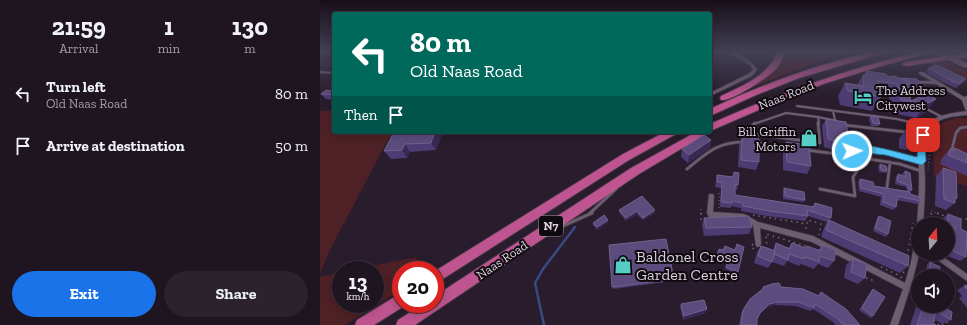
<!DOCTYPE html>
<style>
body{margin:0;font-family:"Zilla Slab",serif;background:#2c222e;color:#f1f3f6;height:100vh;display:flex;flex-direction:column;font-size:15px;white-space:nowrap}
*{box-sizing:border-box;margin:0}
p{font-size:13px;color:#a19fa5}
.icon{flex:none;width:22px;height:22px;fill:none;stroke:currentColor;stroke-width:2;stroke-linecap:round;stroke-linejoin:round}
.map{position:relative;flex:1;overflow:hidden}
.sheet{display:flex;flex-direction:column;background:#1f1521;width:320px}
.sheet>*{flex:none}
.hud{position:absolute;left:12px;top:12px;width:380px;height:122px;border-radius:4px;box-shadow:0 2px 10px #0003,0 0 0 1px #3c343f;background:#00695c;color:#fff;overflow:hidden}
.needle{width:26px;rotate:18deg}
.controls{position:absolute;left:591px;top:217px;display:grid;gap:8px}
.controls a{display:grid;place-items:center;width:44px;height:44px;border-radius:50%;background:#1f1521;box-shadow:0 2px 10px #0003,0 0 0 1px #3c343f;font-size:20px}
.speed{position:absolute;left:12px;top:261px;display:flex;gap:8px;font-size:20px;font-weight:700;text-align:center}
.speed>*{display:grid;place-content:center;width:52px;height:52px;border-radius:50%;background:#1f1521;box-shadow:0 2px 10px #0003,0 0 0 1px #3c343f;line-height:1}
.speed small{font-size:10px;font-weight:400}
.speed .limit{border:6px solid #d22;background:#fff;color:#111}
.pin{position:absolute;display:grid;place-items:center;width:34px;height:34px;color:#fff;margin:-17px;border-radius:8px;box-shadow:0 2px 6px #0006}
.me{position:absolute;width:44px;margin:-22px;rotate:88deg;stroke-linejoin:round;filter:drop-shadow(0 0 3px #0008)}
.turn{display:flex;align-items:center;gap:14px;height:84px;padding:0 12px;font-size:18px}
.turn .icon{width:52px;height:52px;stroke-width:2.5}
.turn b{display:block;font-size:28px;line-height:34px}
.then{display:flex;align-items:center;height:38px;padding:0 12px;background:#0003;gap:8px;font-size:15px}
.eta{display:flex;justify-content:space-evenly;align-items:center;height:68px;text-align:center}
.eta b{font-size:24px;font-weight:800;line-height:28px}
.cta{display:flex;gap:8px;margin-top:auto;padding:8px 12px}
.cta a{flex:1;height:46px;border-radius:24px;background:#1a73e8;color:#fff;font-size:16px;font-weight:800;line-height:46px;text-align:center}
.cta a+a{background:#2c222e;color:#f1f3f6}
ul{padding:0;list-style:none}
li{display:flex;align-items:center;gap:12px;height:52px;padding:0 12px}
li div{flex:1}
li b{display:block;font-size:15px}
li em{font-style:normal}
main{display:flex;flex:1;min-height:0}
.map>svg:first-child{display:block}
.green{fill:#4e2126}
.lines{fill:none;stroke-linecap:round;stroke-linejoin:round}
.stream-far1{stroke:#384a83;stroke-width:1.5}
.stream{stroke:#384a83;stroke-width:2.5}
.lane-far2-casing{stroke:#423744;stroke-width:3}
.lane-far1-casing{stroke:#423744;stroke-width:4}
.lane-casing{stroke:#423744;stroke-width:4.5}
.street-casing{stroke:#423744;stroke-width:1.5}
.highway-casing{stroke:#423744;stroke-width:2}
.path-far1{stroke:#776b79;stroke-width:1;stroke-dasharray:1 2.5;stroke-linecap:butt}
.path{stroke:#776b79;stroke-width:1.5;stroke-dasharray:1.5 4;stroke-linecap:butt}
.lane-far2{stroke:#6d5d70;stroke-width:2}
.lane-far1{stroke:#6d5d70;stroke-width:2.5}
.lane{stroke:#6d5d70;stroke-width:3}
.street{fill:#6d5d70;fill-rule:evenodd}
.highway{fill:#bf5590;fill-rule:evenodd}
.secondary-bridge-casing{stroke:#423744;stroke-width:6;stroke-linecap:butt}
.secondary-bridge{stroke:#865b7a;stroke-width:5.5}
.wall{fill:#4d3c73}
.shaded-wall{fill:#382952}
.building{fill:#5c4c7e;stroke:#70618d}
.route{fill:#4fc3f7;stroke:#337fa1}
.labels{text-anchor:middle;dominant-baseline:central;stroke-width:4;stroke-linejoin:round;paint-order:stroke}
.shield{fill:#0f0910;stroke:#9e959f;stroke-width:1}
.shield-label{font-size:12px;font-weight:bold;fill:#dbd1dc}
.poi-label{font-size:13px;fill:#dbd1dc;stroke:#0f0910;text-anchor:start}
.street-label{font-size:13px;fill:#dbd1dc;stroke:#0f0910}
.near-poi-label{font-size:16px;fill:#dbd1dc;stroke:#0f0910;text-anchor:start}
</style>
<main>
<section class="sheet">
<div class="eta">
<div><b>21:59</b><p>Arrival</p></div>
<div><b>1</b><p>min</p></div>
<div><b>130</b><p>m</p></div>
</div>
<ul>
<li><svg class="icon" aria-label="left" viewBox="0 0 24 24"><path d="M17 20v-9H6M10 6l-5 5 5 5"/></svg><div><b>Turn left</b><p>Old Naas Road</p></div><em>80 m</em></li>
<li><svg class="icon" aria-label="arrive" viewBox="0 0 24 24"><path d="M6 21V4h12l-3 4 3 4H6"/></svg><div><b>Arrive at destination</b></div><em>50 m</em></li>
</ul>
<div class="cta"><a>Exit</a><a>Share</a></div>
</section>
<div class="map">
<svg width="647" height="325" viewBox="0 0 647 325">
<rect width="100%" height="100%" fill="#291c2c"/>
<path class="green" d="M464,51h74l-44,12 -64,25c20,-12 24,-15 34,-37z
M624,61l23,10v8l-34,-16z
M0,111h14v21h58l-61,116 -11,25z
M637,118h10v68l-33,-10 -1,-45 11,-9z
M97,257l-3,13h-13v20l-56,35h-25v-48l21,-5v32h34v-34h-23z"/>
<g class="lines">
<path class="stream-far1" d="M612,63l7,4"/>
<path class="stream" d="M224,325l-9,-42 8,-14 32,-42"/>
<g class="lane-far2-casing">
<path id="lane-far2" d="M477,106l100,13 20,5
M605,108l17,9
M513,111l2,9
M498,117l19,4
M434,124l32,-11 32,4 1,7"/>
</g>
<g class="lane-far1-casing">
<path id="lane-far1" d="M435,123l-6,6 5,5 66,9 -2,-20
M595,123l11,5
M523,125l63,7
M437,143l28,4
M486,150l31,4
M528,150l4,1 4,-3 30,4 35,9
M636,151l-4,-2 4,-16 4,-5 7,-1
M524,155l56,9 21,7
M367,169c20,-16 30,-27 57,-27
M567,187l3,-25
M500,189l35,7 -2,-19 12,-18
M269,214l27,-25"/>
</g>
<g class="lane-casing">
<path id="lane" d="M236,229l36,-16"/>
</g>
<g class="street-casing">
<path id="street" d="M407,51c9,0 27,11 30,19l-5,6 -42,20v-3l38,-19 5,-4 -3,-5z
M0,71l14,1v2l-14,-1z
M599,72h4l41,25 3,-1v15l-2,-2 -3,-9 -26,-16 -25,-1v-2h21l-13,-7z
M647,111v4c-12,1 -26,2 -35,11 -12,13 -7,41 -7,57 0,14 -1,27 -2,41h-5v2l-1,-2c1,-14 2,-27 2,-41 1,-19 -5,-45 10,-60 9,-9 25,-10 38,-12z
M389,194h4l1,2 -1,16 31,2 14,8 55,14 92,47 6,-21 4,-22 1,-2 2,-1v17h1c-5,24 -13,47 -21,71h-8l13,-36 -91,-47 -52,-14 1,16 -1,2 -2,1 -2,-1 -3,-21 -10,-5 -34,-3 -2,-4z
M611,254h8l28,20v7l-35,-25z"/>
</g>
<g class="highway-casing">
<path id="highway" d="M458,51h8c-3,7 -6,14 -11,19 -8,8 -44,32 -54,30l-1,-2 1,-2c23,-11 47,-20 57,-45z
M556,51h14l-91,27 -43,17 -46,21v-7c53,-25 108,-45 166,-58z
M603,51h14l-59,16 -55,17 -55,22 -58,25v-7c69,-31 139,-56 213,-73z
M647,53v4l-61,9 -4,-2 4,-2z
M345,132h13l-2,2 -47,26 -194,124v-13l188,-117z
M376,132h12l-2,2 -67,40 -224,151h-19l2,-5 25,-16h12v-8l196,-128z
M81,293v11l5,1 -32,20h-19l2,-5z"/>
</g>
<path class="path-far1" d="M596,146l3,-16
M608,170l4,-39
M399,193v17
M381,209v5
M611,214v-3l8,3"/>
<path class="path" d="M381,213v9h3
M611,213v5
M617,213l10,4
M433,215l49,8 4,5 2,-8 13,4 -2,11
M640,219h7
M607,220v-3l14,7
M433,244l-2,3 3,2
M447,249l-1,-15 40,12
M587,256l6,-33
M561,267l17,8
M546,278l6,2 1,-3
M581,278l4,-9
M614,320l5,5
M622,325l5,-2v-3"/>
<use href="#lane-far2" class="lane-far2"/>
<use href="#lane-far1" class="lane-far1"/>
<use href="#lane" class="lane"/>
<use href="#street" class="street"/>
<use href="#highway" class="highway"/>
<g class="secondary-bridge-casing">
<path id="secondary-bridge" d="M615,51l30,14"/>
</g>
<use href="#secondary-bridge" class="secondary-bridge"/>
</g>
<path class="wall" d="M609,68l34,15 -7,5 -14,-6 -16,-10z
M546,71l59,17 -4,5 -12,1 2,7 25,-2 -11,14 -9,5 -24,-5 -3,-16 -9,-1 1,1 -9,14 -32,-6 -2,-9 7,-13 12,2 6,-10h1z
M14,91v9l-8,-1 -5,-5z
M551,116l9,8 -2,2h-7l-2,-7z
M506,119l23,21 -5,8 -3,-1 -2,5 -15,-5 -2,-21z
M587,128l7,12 -8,10 -7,-2v-9z
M74,132h47l1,2 -6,16 -26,2 -3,6 -16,1 -7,-8z
M422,137l17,25 -3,8 -18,-3 1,-22z
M391,140l-1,8 -22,15 -7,-6 1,-8z
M466,142l25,24 -4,8 -24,-4v-20z
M635,148l12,6v22l-27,-12 2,-6 8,-9 3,1z
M515,154l13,9 -2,2 -12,-2 -1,-7z
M560,164l7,7 -2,2 -6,-1 -1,-5z
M623,168l14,30 -2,2v3l-9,7 -11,-4 1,-30z
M585,171l7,19 -2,2v2l10,7 -3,3 -20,-4 -1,7 -3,3 -13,-5 1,-8 -22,-6 -1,-9 2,-3 14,7 33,5 -1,-4 -11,-3 1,-7 2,-3 5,2 -1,-2z
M414,172l4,13 -1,5h-2v5l77,12 3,-4 16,15 -2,2 79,46 -8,7 -79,-36 3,-9 3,-6 -19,-6 -3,5 -38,-5 -26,-5v-3l-10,-2v2l-11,-1 1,-19 -6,-1 2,-12 15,2z
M464,188l21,12 -2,2 -20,-3v-8z
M299,210h36v3l-12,7 -6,-6 -11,7 -7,-9z
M628,214l13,15 5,28 -6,4 -13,-5v-2h1l1,-23h-1v-7h-6v-5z
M559,216l9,18 -2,3 -13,-6 4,-13z
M384,218l48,9 -3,7 -45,2 -2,-11z
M288,220v2l-11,8 -4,-5v-2z
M456,243l12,5 4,-5 13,5 2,-2 11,4 4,-5 12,16 -6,7 -10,-4 -4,5 -13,-5 -2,2 -12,-5 -3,5 -12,-4 -4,6 -14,-5 3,-11 4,-6 12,4z
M289,245l65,34 -1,2 -60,8z
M399,249l19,23 -1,2 -12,-5 2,-8 -10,-4z
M533,259l12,19 -7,6 -14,-6 2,-13z
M610,262l9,14h-11l-2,-1 1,-11z
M647,285v23l-8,-10 3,-2 -5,-6 7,-4z
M443,287h18l37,8 3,-3 39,33h-25l-2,-3 -20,-13 -3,2 -14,-5 -21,-1 -9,3 -7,7 -2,4v6h-18l2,-11 9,-15 11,-8z
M553,289v27l-2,2 -12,-8 12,-19z
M598,301v5h24l9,14 -9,4 -8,-5 -1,4 3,2h-26z
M361,304l26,5 -2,4 -22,7 -3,-13z"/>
<path class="shaded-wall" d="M646,79l-3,4 -7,5 3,-4z
M616,99l-11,14 -9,5 10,-14z
M115,132h6l1,2 -6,16 -5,-7z
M391,140l-1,8 -22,15 1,-8z
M85,144l5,8 -3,6 -5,-8z
M335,210v3l-12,7v-2z
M317,211v3l-11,7v-3z
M288,220v2l-11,8v-3z
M458,302l-3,3 -9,3 -9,9 3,-4 9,-9z
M387,309l-2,4 -22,7 1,-4z"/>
<path class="building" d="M617,65l29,14 -7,5 -13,-6 -17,-10z
M546,71l20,3 2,3 6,-1 14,5 1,3 -3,-1 5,18 15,-7 10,5 -10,5 -25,-4 -4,-16 -19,-3 3,16 -33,-6 -3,-8 19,3 -1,-11h4z
M581,78l16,1 8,9 -15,1 -3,-3 2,-2 -1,-3 -7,-2z
M6,90l8,1v4l-13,-1z
M551,116l7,1 2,7 -7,-1z
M506,119l20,3 3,18 -6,-1v5l-15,-5z
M587,128l6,2 1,10 -6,-2z
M74,132h41l-4,11 -26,1 -3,6 -18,1z
M384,135l7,5 -22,15 -7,-6z
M422,137l17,2v23l-18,-2z
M466,142l23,3 2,21 -24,-4z
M635,148l12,6v9l-19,-8 2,-6 4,2z
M515,154l12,2 1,7 -12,-2z
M560,164l6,2 1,5 -6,-1z
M623,168l13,4 1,26h-2v5l-11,-4z
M585,171l5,2 2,17h-3l-1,-5 -11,-4 1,-7 8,3z
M414,172l5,1 -1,12 -3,-1v11l79,12 1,-4 17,5 -1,10 -24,-8 1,6 -39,-5 -26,-5v-3l-11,-2v2l-11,-1 1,-20h-5v-7l16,2z
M540,179l13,3 1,4 36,6v2l10,3v4l-22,-5 -2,11 -13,-5 1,-8 -23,-6z
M464,188l20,4 1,8 -20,-4z
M322,196l13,14 -12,8 -6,-7 -11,7 -7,-8z
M628,214l13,5v10l6,3 -1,25 -13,-6 2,-24 -8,-3z
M284,215l4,5 -11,7 -4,-4z
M429,216l3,11 -46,1 -2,-10z
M559,216l12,5 -3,13 -13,-6z
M509,220l80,36 -1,10 -82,-36z
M346,239l8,40 -62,8 -3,-42z
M456,243l14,6 2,-6 14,5 1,-2 14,5 1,-6 14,5 -2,11 -14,-5 -1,6 -14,-5 -1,2 -15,-5 -1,6 -14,-6z
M417,244l7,3 -6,25 -12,-5 2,-8 -11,-4 2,-6 4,1 2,-4 10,4z
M441,246l14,5 -3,11 -14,-6z
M533,259l14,5 -2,14 -14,-6z
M610,262l10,5 -1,9h-4l-6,-3z
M459,283l2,4 22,2 16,7 2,-4 25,17 14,16h-17l-5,-6 -23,-15 -1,4 -15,-6h-21l-9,2 -9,9 -3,6v6h-16l2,-15 7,-11 14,-11 -1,-1 9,-3z
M647,285v4l-3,-3z
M553,289l12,8 -12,19 -11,-8z
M384,300l3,9 -23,7 -3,-12z
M603,306h19l10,6 -1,8 -15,-9 -3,12 3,2h-19z"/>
<linearGradient id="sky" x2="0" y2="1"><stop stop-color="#170f18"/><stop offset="0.53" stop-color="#434056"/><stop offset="1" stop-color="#434056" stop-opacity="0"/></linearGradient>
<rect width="647" height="97" fill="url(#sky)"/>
<path class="route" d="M603,132l4,3 -2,11 1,15 -4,4 -36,-10 -29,-3 -5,2 -5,-3c2,-3 4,-5 8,-6 11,-2 49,9 62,12l2,-22z"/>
<defs>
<g id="hotel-bare" transform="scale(1.38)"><path d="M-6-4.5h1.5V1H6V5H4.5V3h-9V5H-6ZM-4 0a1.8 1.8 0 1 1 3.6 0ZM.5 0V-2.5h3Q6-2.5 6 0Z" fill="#55cec5" stroke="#0f0910" stroke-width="2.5" paint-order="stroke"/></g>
<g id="shop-bare" transform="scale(1.38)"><path d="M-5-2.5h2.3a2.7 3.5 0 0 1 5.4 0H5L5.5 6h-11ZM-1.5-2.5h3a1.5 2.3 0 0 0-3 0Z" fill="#55cec5" stroke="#0f0910" stroke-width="2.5" paint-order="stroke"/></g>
</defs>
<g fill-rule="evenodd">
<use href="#hotel-bare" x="543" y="97"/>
<use href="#shop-bare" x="489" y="138"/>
<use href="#shop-bare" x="303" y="265"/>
</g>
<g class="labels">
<rect class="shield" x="219" y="216" width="24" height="20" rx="3"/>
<g class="shield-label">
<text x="231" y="226">N7</text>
</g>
<g class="poi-label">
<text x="556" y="90">The Address<tspan x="556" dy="15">Citywest</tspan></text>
<text x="476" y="131" text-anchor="end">Bill Griffin<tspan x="476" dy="15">Motors</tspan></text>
</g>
<g class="street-label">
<text transform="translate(466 95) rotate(-22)">Naas Road</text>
<text transform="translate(182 260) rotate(-34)">Naas Road</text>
</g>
<g class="near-poi-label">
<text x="316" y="256">Baldonel Cross<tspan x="316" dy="18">Garden Centre</tspan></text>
</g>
</g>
</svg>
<div class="controls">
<a><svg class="needle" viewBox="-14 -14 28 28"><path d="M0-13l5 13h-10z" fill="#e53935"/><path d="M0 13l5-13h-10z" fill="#a19fa5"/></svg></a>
<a><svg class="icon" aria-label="sound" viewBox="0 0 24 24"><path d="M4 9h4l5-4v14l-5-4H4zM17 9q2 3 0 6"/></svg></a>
</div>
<div class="speed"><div>13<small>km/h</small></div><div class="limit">20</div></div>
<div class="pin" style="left:603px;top:135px;background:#d93025"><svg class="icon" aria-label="arrive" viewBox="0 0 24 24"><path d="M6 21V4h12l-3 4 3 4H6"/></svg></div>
<svg class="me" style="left:532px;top:151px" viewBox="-20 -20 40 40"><circle r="17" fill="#4fc3f7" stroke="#fff" stroke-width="3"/><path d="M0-11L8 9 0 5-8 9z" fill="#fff"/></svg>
<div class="hud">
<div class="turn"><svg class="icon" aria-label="left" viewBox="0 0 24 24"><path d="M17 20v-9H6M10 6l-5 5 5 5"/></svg><div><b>80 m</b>Old Naas Road</div></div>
<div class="then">Then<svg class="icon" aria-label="arrive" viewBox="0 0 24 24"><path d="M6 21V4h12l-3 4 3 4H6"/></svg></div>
</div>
</div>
</main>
